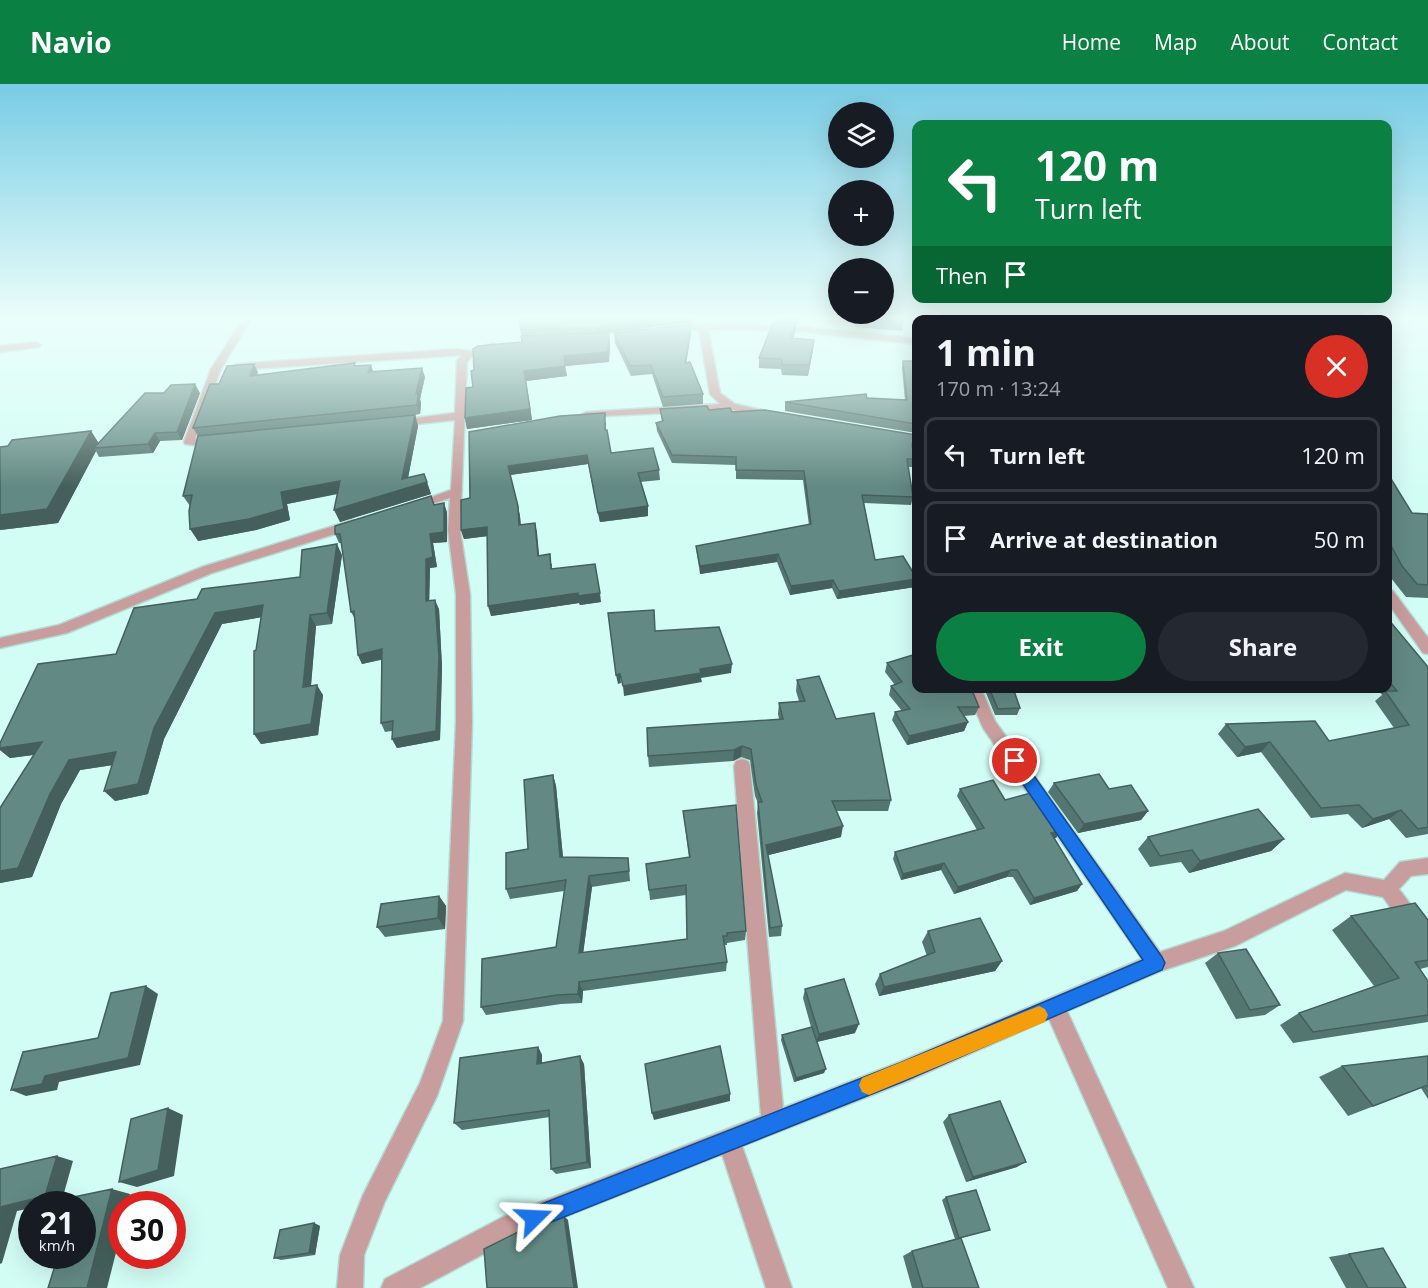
<!DOCTYPE html>
<meta charset="utf-8">
<style>
body{margin:0;font-family:"Open Sans",sans-serif;background:#242831;color:#f1f3f6;height:100vh;display:flex;flex-direction:column;font-size:22px;white-space:nowrap}
*{box-sizing:border-box;margin:0}
p{font-size:20px;color:#9ea1a6}
.icon{flex:none;width:33px;height:33px;fill:none;stroke:currentColor;stroke-width:2;stroke-linecap:round;stroke-linejoin:round}
.map{position:relative;flex:1;overflow:hidden}
.panel{position:absolute;left:912px;top:231px;width:480px;height:378px;display:flex;flex-direction:column;background:#171b24;border-radius:12px;box-shadow:0 6px 24px #0002}
.panel>*{flex:none}
.hud{position:absolute;left:912px;top:36px;width:480px;height:183px;border-radius:12px;box-shadow:0 6px 24px #0002;background:#0b8043;color:#fff;overflow:hidden}
.fabs{position:absolute;left:828px;top:18px;display:grid;gap:12px}
.fabs a{display:grid;place-items:center;width:66px;height:66px;border-radius:50%;background:#171b24;box-shadow:0 6px 24px #0002;font-size:30px}
.speed{position:absolute;left:18px;top:1107px;display:flex;gap:12px;font-size:30px;font-weight:700;text-align:center}
.speed>*{display:grid;place-content:center;width:78px;height:78px;border-radius:50%;background:#171b24;box-shadow:0 6px 24px #0002;line-height:1}
.speed small{font-size:15px;font-weight:400}
.speed .limit{border:9px solid #d22;background:#fff;color:#111}
.pin{position:absolute;display:grid;place-items:center;width:51px;height:51px;color:#fff;margin:-26px;border:3px solid #fff;border-radius:50%;box-shadow:0 2px 6px #0007}
.me{position:absolute;width:66px;margin:-33px;rotate:69deg;stroke-linejoin:round;filter:drop-shadow(0 0 4px #0008)}
.turn{display:flex;align-items:center;gap:21px;height:126px;padding:0 24px;font-size:27px}
.turn .icon{width:78px;height:78px;stroke-width:2.5}
.turn b{display:block;font-size:42px;line-height:51px}
.then{display:flex;align-items:center;height:57px;padding:0 24px;background:#0003;gap:12px;font-size:22px}
.round{display:grid;place-items:center;flex:none;width:63px;height:63px;border-radius:32px;background:#242831}
.headline{display:flex;align-items:center;justify-content:space-between;height:102px;padding:0 24px}
h1{font-size:36px;font-weight:700;line-height:45px}
.cta{display:flex;gap:12px;margin-top:auto;padding:12px 24px}
.cta a{flex:1;height:69px;border-radius:36px;background:#0b8043;color:#fff;font-size:24px;font-weight:700;line-height:69px;text-align:center}
.cta a+a{background:#242831;color:#f1f3f6}
ul{padding:0;list-style:none}
li{display:flex;align-items:center;gap:18px;height:75px;margin:0 12px 9px;padding:0 12px;border:3px solid #363941;border-radius:12px}
li div{flex:1}
li b{display:block;font-size:22px}
li em{font-style:normal}
header{display:flex;align-items:center;gap:36px;box-sizing:border-box;height:84px;padding:0 30px;background:#0b8043;color:#fff}
header strong{font-size:28px}
nav{display:flex;gap:33px;margin-inline-start:auto;font-size:21px}
.map>svg:first-child{display:block}
.lines{fill:none;stroke-linecap:round;stroke-linejoin:round}
.street-casing{stroke:#b3dad2;stroke-width:3}
.street{fill:#c89d9d;fill-rule:evenodd}
.wall{fill:#547671}
.shaded-wall{fill:#45605c}
.building{fill:#628983;stroke:#45605c;stroke-width:1.5}
.route{fill:#1a73e8;stroke:#114b97;stroke-width:1.5}
.slow{fill:#f59e0b}
</style>
<header>
<strong>Navio</strong>
<nav><a>Home</a><a>Map</a><a>About</a><a>Contact</a></nav>
</header>
<div class="map">
<svg width="1428" height="1204" viewBox="0 0 1428 1204">
<rect width="100%" height="100%" fill="#d2fdf5"/>
<g class="lines">
<g class="street-casing">
<path id="street" d="M243,235h8l-30,50 -26,70 21,-1 5,3 -1,2 -18,3 -17,-2 -1,-2 27,-73z
M1216,235h8v1h-8z
M703,239l91,3 122,12v6l-122,-13 -86,-2 12,64 15,11 35,8v4l-39,-6 -149,7 -1,-2 5,-3 134,-8 -10,-10 -11,-65 -28,3 -4,-3 4,-3z
M36,258l5,3 -2,2 -39,5v-6z
M492,259l3,1v4l-24,9 -4,5 -7,168 10,64 2,128 -9,299 -26,75 -52,105 -21,54 -1,33h-26l3,-33 23,-60 57,-112 23,-62 13,-299v-128l-8,-64 2,-32 -37,12 -6,-4 44,-16 4,-70 -57,6 -5,-3 5,-3 57,-7 2,-52 5,-6 -225,15 -5,-3 5,-3 217,-15 17,2z
M353,436l4,1v6l-145,46 -145,60 -67,15v-10l59,-13 143,-58z
M1388,505l5,2 35,47v16l-5,-1 -35,-50z
M966,604h15l14,33 165,231 64,-21 121,-58 39,7 16,-18 28,-4v16l-17,2 -12,13 29,39v25l-7,-2 -38,-54 -37,-7 -111,56 -77,26 -91,39 127,277h-26l-119,-269 -139,61 -168,66 50,142h-26l-44,-134 -203,81 -99,53h-39l4,-9 118,-62 258,-101 -27,-350 2,-5 6,-2 6,2 2,5 33,342 117,-46 242,-103 -159,-231z"/>
</g>
<use href="#street" class="street"/>
</g>
<path class="wall" d="M519,235h174v3l-93,12 10,9 -1,19 -44,4 2,10 -41,5 6,39 -65,9 -2,-11 8,-31 1,-17 48,-28z
M777,235h24l-2,5h-3l-1,9 -2,5 20,12 -5,26 -26,-1 -1,-6 -22,-1v-10l18,-35z
M856,235h48l-2,12 -47,-4z
M614,249h77l-5,29 17,32v10l-40,3 -11,-33 -21,2 -16,-33z
M903,277h13v72l-131,-22v-9l82,-4 38,2 -3,-32z
M371,281l2,7 52,5 -5,22 1,4 -1,11 -5,1 3,11 -10,52 16,-4 7,20 -91,28 -2,-28 -51,10 3,16 -34,10 -58,11 -8,-35 -7,-10 15,-60 -5,-8 26,-44 39,-12 -1,3z
M200,309l-18,47 -22,1 -7,12 -54,4 -3,-6 -38,72 -58,7v-83l91,-16 7,12z
M660,325l49,1 23,2 184,23v17h-3l1,7 -2,8h-4l5,30 -2,8 -47,-2 11,57 40,27 -78,12 -5,-11 -42,7 -13,-33 -77,12 -3,-19 -1,-9 113,-21 -6,-45 -67,-1v-14l-64,-2 -15,-32 -1,-8 6,-1z
M606,338v8l5,23 48,17 1,10 -20,2 8,24v10l-48,6 -12,-58 -78,11 10,41 1,9 14,-2 4,33 13,8v5l49,33 -21,3 -1,-2 -88,13 -4,-80 -23,3 -3,-9 9,-32 -1,-66z
M1388,390l24,39 16,1v84l-22,-1 -15,-19 -3,-7z
M434,421l13,7v30l-14,1 4,24 -7,1 -1,33 10,8 3,58 -2,73 -43,8 -5,-9v-8l-7,1 -4,-9v-63l-19,4 -4,-9 -3,-36 -4,-7 -9,-69h-3l-4,-9z
M342,471l-10,69 -16,2 -5,59 12,10 -5,40 -57,9 -7,-10 2,-84 5,-33 -39,7 -58,115 -16,55 -33,7 -3,-36 -32,5 -19,34 -29,73 -32,6v-75l34,-53 -24,3 -10,-8v-7l116,-89 81,-55 103,-22z
M1388,535l40,48v167l-22,4 -17,-19 -27,9 -14,-14 -37,4 -50,-66 -24,5 -19,-23 8,-10 103,17 65,-13 -19,-27 7,-6 -5,-7h11z
M887,579l92,44 -4,8 -12,1 5,6 -4,9 -57,14 -15,-25 3,-8 7,-1 -13,-16 2,-9 4,-1 -10,-13z
M797,596l39,39 55,81 -3,11h-51l4,26 -73,18 14,71 -1,10 -12,1 -12,-124 1,-10 -3,-7 -5,-36 -9,-3 -8,4 -84,6 -1,-11 131,-37 -1,-5 1,-11 20,-2 -3,-10z
M984,604h29l7,20 -3,7h-22z
M553,691l3,11 7,71 65,1 1,10 1,13 -38,6 -9,66 104,-14 -1,-44 -36,5 -1,-10 40,-32 -6,-47 63,120 -1,9 -18,3v2h-3l3,17 -1,9 -143,20 -1,12 -21,1 -75,11 -5,-8 75,-60 8,-56 -54,8 -4,-10 22,-40z
M1054,699l55,6 39,22 -7,9 -63,13 -30,-41z
M960,705l45,11 55,31 -4,7h-2l28,46 -5,7 -47,14 -17,-28h-6l-53,17 -13,-24 -40,10 -8,-21 2,-7 82,-22 -20,-34z
M1148,753l136,2 -13,12 -82,22 -8,-11 -31,5 -12,-18z
M439,812l7,10 -1,23 -60,8 -8,-10z
M1351,832l77,4v47l-8,2 8,12v41l-135,21 -13,-18 19,-12 75,-27 -42,-56z
M928,847l74,30 -7,10 -116,25 -4,-12 5,-10 47,-18 -5,-14z
M1218,869l62,52 -15,10 -29,4 -31,-56z
M805,905l50,44 -38,9 7,31 -30,9 -13,-42 1,-5 29,-8 -8,-29z
M538,963l4,8v9h42l7,104 -35,6 -5,-5 -1,-52 -88,13 -8,-7z
M1428,972v43l-7,-11 -73,28 -29,-39 23,-11z
M949,1031l68,52 -51,15 -23,-60z
M946,1113l44,33 -29,8 18,50h-67l-9,-32 9,-5 43,-12 -13,-39z
M314,1139l6,3 -5,29 -34,5 -7,-2z
M1383,1164l23,40h-60l-17,-31z"/>
<path class="shaded-wall" d="M662,235h31v3l-95,12 -1,-7z
M796,239l-1,10 -6,15 1,-10z
M691,240v9l-6,39v-9z
M609,249l1,10 -1,19 -44,4 2,10 -41,5 6,39 -65,9 -2,-11 59,-47 40,-15z
M814,256l-1,10 -5,26 1,-11z
M254,280l4,8 -4,12 -4,-8z
M371,281l3,9 -6,-2z
M422,284l3,9 -5,22 1,4 -1,11 -3,-9 -1,-11z
M195,300l5,9 -18,47 -5,-8z
M415,331l3,11 -12,62 21,-6 4,12 -91,28 -6,-12 68,-31z
M91,347l9,14 -6,3 2,3 -38,72 -58,7v-15z
M155,349l5,8 -7,12 -5,-9z
M587,371l1,9 -78,11 -2,-9z
M340,397l5,11 -58,12 3,16 -34,10 -58,11 -8,-12 91,-37z
M444,419l3,9v30l-14,1 4,24 -7,1 -1,43 -3,-10v-42l4,-25z
M518,422l2,10 1,18 -2,-9z
M648,422v10l-48,6 -2,-9z
M535,439l2,9 3,33 -2,-9z
M487,443l2,9 -25,3 -3,-9z
M337,460l5,11 -10,69 -5,-11z
M778,470l-1,8 -77,12v-8z
M916,495l-1,8 -78,12 2,-8z
M833,496l-1,8 -42,7 1,-9z
M578,509h22l1,9 -21,3 -1,-2 -88,13 -3,-10z
M435,516l4,9 3,58 -2,73 -43,8 -5,-9z
M263,521l6,11 -47,8 -58,115 -16,55 -33,7 -11,-10 50,-63 61,-115z
M310,531l6,11 -6,71 -7,-10z
M382,565l4,9 -24,6 -4,-9z
M732,580l-1,9 -30,5 1,4 -78,14 -1,-10 77,-17z
M620,590l1,9 -3,1 -2,-9z
M317,601l6,10 -5,40 -57,9 -7,-10z
M968,638l-4,9 -57,14 2,-9z
M42,658l12,10 -44,6 -10,-8v-2z
M1270,658l-9,10 -24,5 8,-10z
M742,662l-1,11 -8,4 1,-11z
M116,668l11,11 -47,7 -19,34 -29,73 -32,6v-12l50,-77 19,-34z
M553,691l3,11 8,82 -4,-11z
M1401,726l-12,9 -27,9 11,-9z
M1148,727l-7,9 -63,13 6,-9z
M843,742l-2,11 -76,19 1,-11z
M1060,747l-4,7 -10,2 5,-7z
M1284,755l-13,12 -82,22 11,-12z
M944,779l-3,7 -40,10 2,-6z
M1011,786l-4,7 -53,17 4,-7z
M589,792l3,11 -10,75 -3,-9z
M1082,800l-5,7 -47,14 4,-7z
M439,812l7,10 -1,23 -7,-11z
M1002,877l-7,10 -116,25 5,-9z
M579,898l4,9 -1,12 -4,-9z
M146,902l12,8 -18,71 -81,17 -2,8 -31,6 -15,-6 34,-14 83,-18z
M859,940l-4,9 -39,9 3,-8z
M538,963l4,8v17l-5,-8z
M580,972l4,8 7,104 -4,-6z
M826,985l-2,4 -30,9 2,-4z
M730,1010v7l-76,19 -2,-7z
M168,1024l15,7 -9,61 -37,11 -18,-5z
M57,1072l16,5 -11,39 -16,4h-14v4l-15,3 -15,52 -2,1v-57z
M1026,1078l-9,5 -51,15 7,-5z
M112,1105l18,5 -2,10h-6v25l-15,59h-20z
M564,1132l4,4 10,68h-4z
M314,1139l6,3 -5,29 -6,-2z"/>
<path class="building" d="M519,235h143l-65,8 -76,3z
M773,239h23l-6,15 24,2 -5,25h-27v-6l-23,-1z
M691,240l-6,39 5,-1 13,32 -40,3 -12,-32 -21,1 -16,-33z
M609,249l-1,19 -44,4 1,10 -41,5 6,38 -65,9 1,-30 7,-1 -2,-16 3,-1 -1,-21 5,-3 44,-4 -1,-6z
M903,277h13v63l-131,-22 81,-8 1,4 40,2z
M355,279l-1,3 17,-1 -3,7 54,-4 -6,26h2l-1,11 -224,23 17,-44h9l8,-18 27,-2 -4,12z
M195,300l-18,48 -22,1 -7,11 -54,4 51,-55h19l7,-8z
M707,322l2,4 21,-2 2,4 33,-2 151,25v9h-4l2,15h-7l6,38 -51,-2 13,65 28,-4 13,21v2l-77,12 -6,-11 -42,6 -13,-32 -78,12 -4,-20 115,-22 -7,-53 -68,-1v-13l-64,-2 -16,-32 7,-2 -3,-12z
M605,329v17h2l4,23 42,-5 6,22 -21,3 10,33 -50,7 -11,-58 -79,11 10,40 1,19 16,-2 3,33 12,-2 1,15 44,-5 5,29 -22,3v-3l-90,13 -1,-79 -26,3v-30l9,-2 -1,-66 91,-16z
M415,331l-13,64 22,-5 3,8 -93,28 6,-29 -59,11 3,17 -35,10 -59,10 -1,-18 3,-16 -9,1 15,-60z
M91,347l-44,78 -47,6v-68l8,-1 4,-6z
M1388,390l24,39 16,1v71l-11,-1 -15,-18 -14,-26z
M431,412l3,9 10,-2v29l-14,2 3,23 -7,2v42l9,-1 4,57 -3,74 -44,8 1,-18 -12,2 1,-74 -24,6 -4,-44 -3,1 -11,-78h-5v-8z
M337,460l-10,69 -17,2 -7,72 14,-2 -6,39 -57,10v-83l2,-1 7,-45 -48,8 -61,115 -16,56 -34,7 12,-39 -47,8 -19,34 -32,74 -18,3v-63l42,-66 -42,6v-5l38,-79 78,-10 18,-46 63,-9 5,-10 98,-12 2,-27z
M654,526l1,21 64,-4 13,37 -32,5 1,4 -78,13 -3,-12 -4,1 -8,-62z
M1388,535l40,48v160l-10,2 -17,-19 -28,9 -14,-14 -38,3 -51,-66 -25,5 -19,-23 89,-3 14,20 80,-16 -24,-34h12l-9,-11z
M916,570v34h55l8,19h-21l10,15 -59,14 -14,-24 15,-3 -19,-23 11,-4 -15,-19z
M819,592l17,43 38,-6 17,87 -59,1 11,25 -77,19 16,81 -12,2 -12,-126h4l-6,-17 -5,-36 -9,-3 -8,4 -86,6 -1,-28 136,-9 -4,-16 26,-2 -8,-21z
M989,604h24l7,20 -22,1z
M1099,690l10,15 22,-4 17,26 -64,13 -30,-41z
M553,691l7,82 68,1 1,13 -40,5 -10,77 108,-14 -1,-54 -37,5 -3,-26 44,-7 -7,-46 53,-6 10,126 -19,2v3h-4l4,26 -148,20 -1,12 -21,1 -76,12 1,-48 74,-12 10,-67 -60,9v-36l22,-4 -4,-69z
M993,696l12,20 29,-8 26,39 -9,2 31,51 -48,14 -17,-28h-6l-53,17 -14,-24 -41,11 -8,-22 89,-24 -24,-39z
M1258,725l26,30 -84,22 -8,-11 -32,6 -12,-19z
M439,812l-1,22 -61,9 4,-23z
M1415,819l13,17v40l-13,2 13,19v34l-115,17 -14,-19 100,-35 -48,-62z
M980,834l22,43 -118,26 -4,-13 55,-22 -7,-21z
M1246,865l34,56 -30,5 -32,-57z
M844,895l15,45 -40,10 -14,-45z
M146,902l-18,72 -83,18 -3,8 -31,6 12,-38 75,-14 13,-45z
M812,943l14,42 -30,9 -14,-43z
M720,962l10,48 -78,19 -7,-49z
M538,963l-1,17 43,-8 7,106 -36,7 -2,-59 -95,13 6,-65z
M1428,972v29l-55,21 -31,-40z
M1000,1017l26,61 -53,15 -24,-62z
M168,1024l-10,62 -39,12 12,-63z
M57,1072l-12,40 -45,11v-38z
M112,1105l-25,99h-39l10,-32h24v-52h-10l2,-7z
M976,1106l14,40 -31,8 -13,-41z
M564,1132l10,72h-87l-3,-39 36,-18z
M314,1139l-5,30 -35,5 6,-28z
M961,1154l18,50h-56l-11,-37z
M1383,1164l23,40h-38l-19,-34z"/>
<linearGradient id="sky" x2="0" y2="1"><stop stop-color="#78cce4"/><stop offset="0.58" stop-color="#ebfefa"/><stop offset="1" stop-color="#ebfefa" stop-opacity="0"/></linearGradient>
<rect width="1428" height="403" fill="url(#sky)"/>
<path class="route" d="M1015,671l5,1 142,201 3,6 -3,7 -260,112 -368,147 -8,-4 -3,-7 3,-8 374,-147 243,-103 -133,-195 -2,-4 2,-5z"/>
<path class="slow" d="M1039,922l6,3 3,6 -3,7 -176,73 -7,-3 -3,-7 3,-7z"/>
</svg>
<div class="fabs">
<a><svg class="icon" aria-label="layers" viewBox="0 0 24 24"><path d="M12 4l9 5-9 5-9-5zM3 14l9 5 9-5"/></svg></a>
<a>+</a>
<a>−</a>
</div>
<div class="speed"><div>21<small>km/h</small></div><div class="limit">30</div></div>
<div class="pin" style="left:1015px;top:677px;background:#d93025"><svg class="icon" aria-label="arrive" viewBox="0 0 24 24"><path d="M6 21V4h12l-3 4 3 4H6"/></svg></div>
<svg class="me" style="left:534px;top:1134px" viewBox="-20 -20 40 40"><path d="M0-17L14 15 0 8-14 15z" fill="#1a73e8" stroke="#fff" stroke-width="4"/></svg>
<div class="hud">
<div class="turn"><svg class="icon" aria-label="left" viewBox="0 0 24 24"><path d="M17 20v-9H6M10 6l-5 5 5 5"/></svg><div><b>120 m</b>Turn left</div></div>
<div class="then">Then<svg class="icon" aria-label="arrive" viewBox="0 0 24 24"><path d="M6 21V4h12l-3 4 3 4H6"/></svg></div>
</div>
<section class="panel">
<div class="headline"><div><h1>1 min</h1><p>170 m · 13:24</p></div><a class="round" style="background:#d93025;color:#fff"><svg class="icon" aria-label="close" viewBox="0 0 24 24"><path d="M6 6l12 12M18 6L6 18"/></svg></a></div>
<ul>
<li><svg class="icon" aria-label="left" viewBox="0 0 24 24"><path d="M17 20v-9H6M10 6l-5 5 5 5"/></svg><div><b>Turn left</b></div><em>120 m</em></li>
<li><svg class="icon" aria-label="arrive" viewBox="0 0 24 24"><path d="M6 21V4h12l-3 4 3 4H6"/></svg><div><b>Arrive at destination</b></div><em>50 m</em></li>
</ul>
<div class="cta"><a>Exit</a><a>Share</a></div>
</section>
</div>
